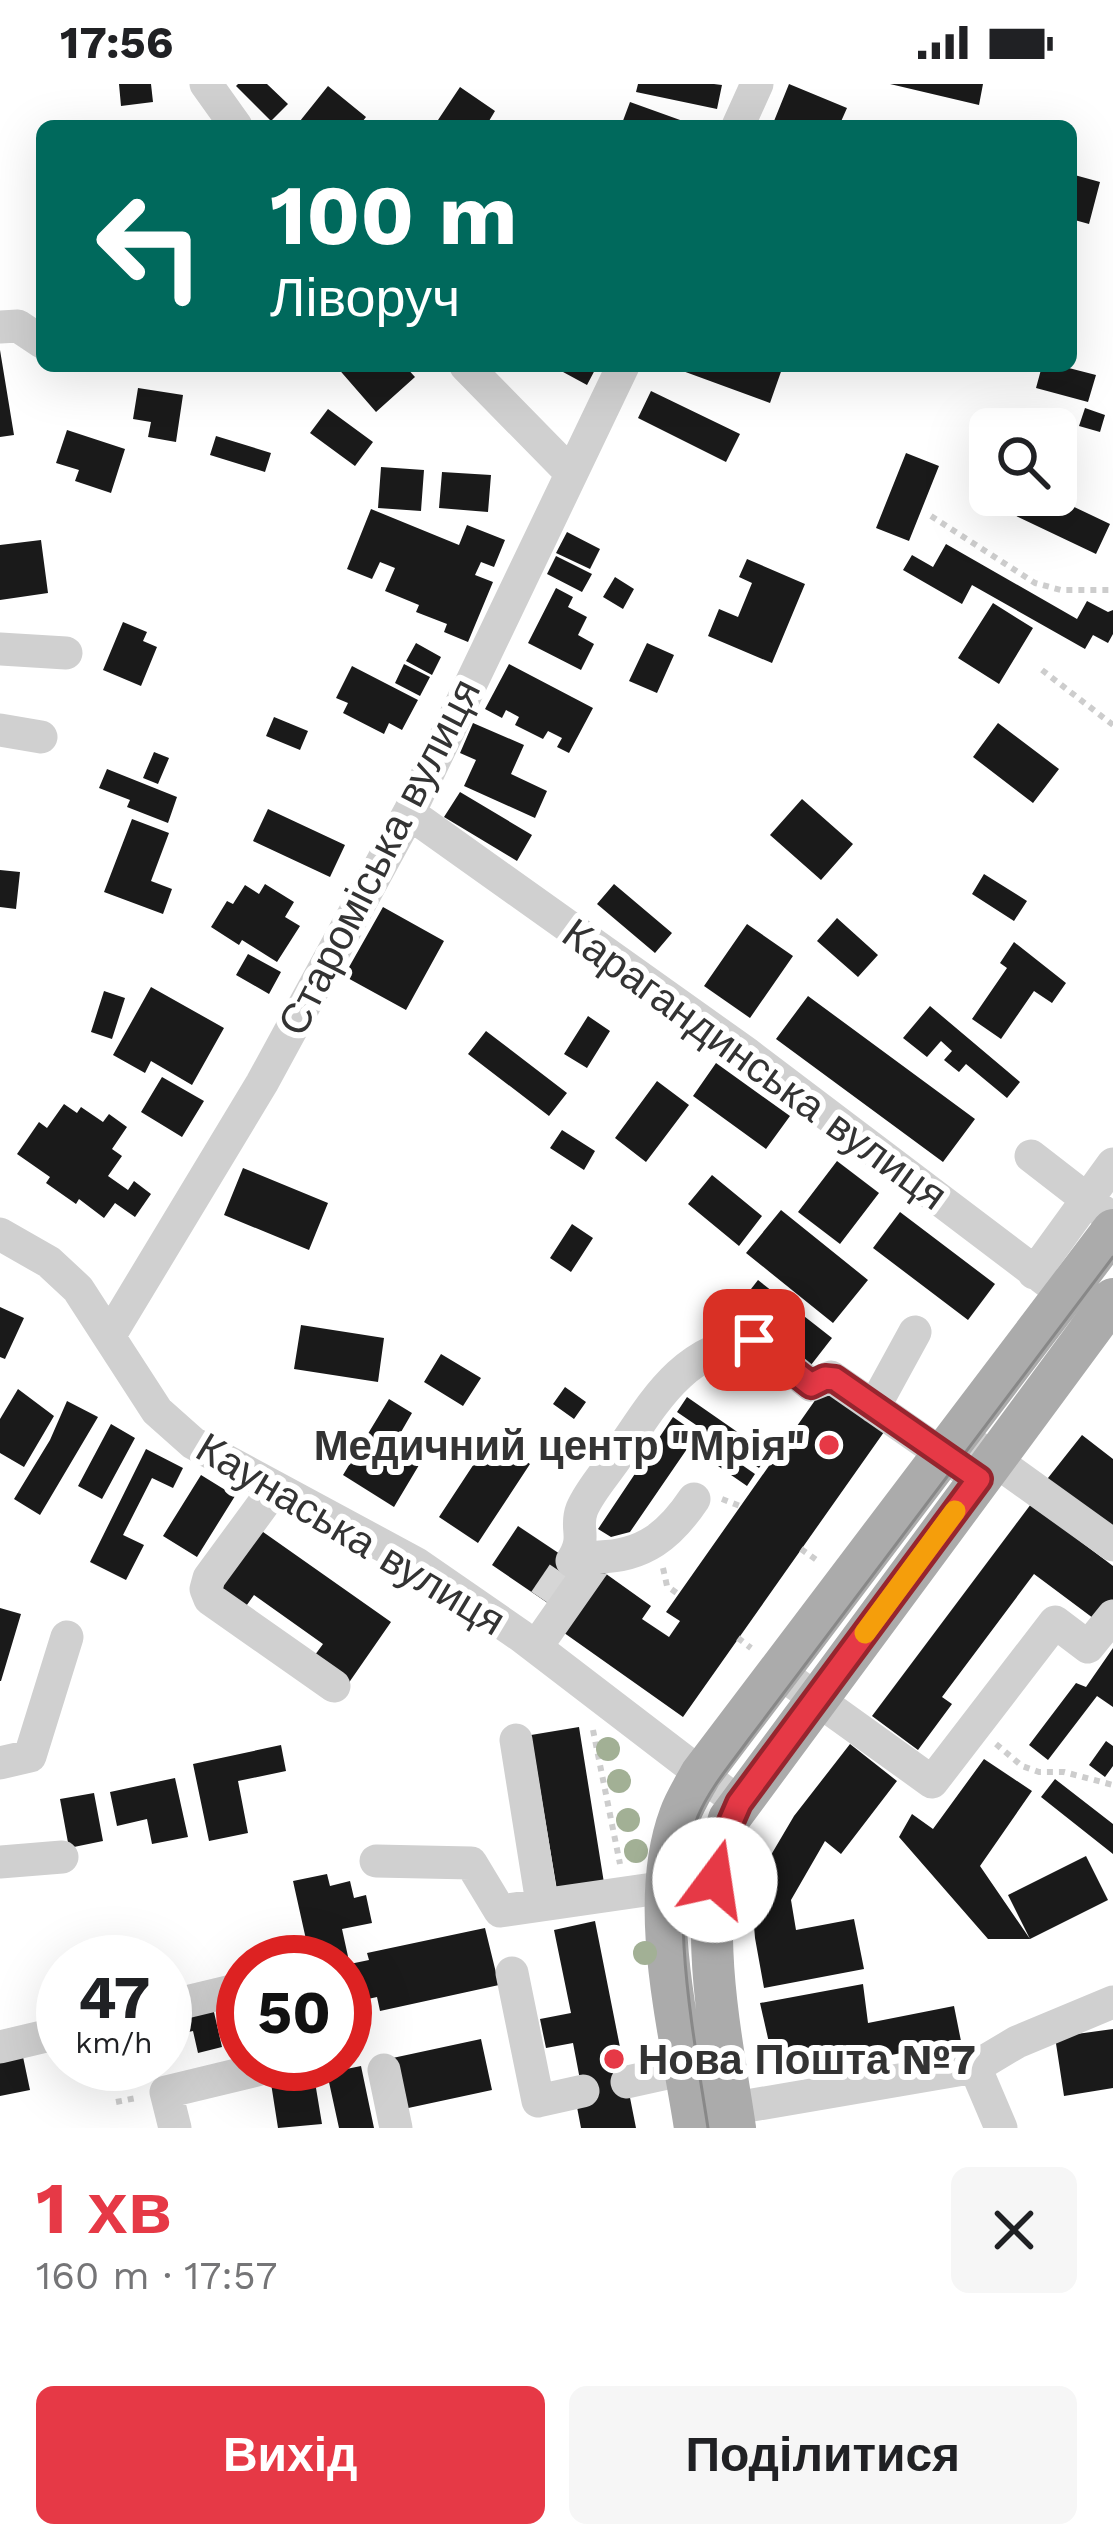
<!DOCTYPE html>
<html lang="uk">
<meta charset="utf-8">
<style>
body{margin:0;font-family:"Work Sans",sans-serif;background:#f6f6f6;color:#202124;height:100vh;display:flex;flex-direction:column;font-size:45px;white-space:nowrap}
*{box-sizing:border-box;margin:0}
p{font-size:39px;color:#757577}
.icon{flex:none;width:66px;height:66px;fill:none;stroke:currentColor;stroke-width:2;stroke-linecap:round;stroke-linejoin:round}
.map{position:relative;height:2044px;overflow:hidden}
.sheet{display:flex;flex-direction:column;background:#fff;flex:1}
.sheet>*{flex:none}
.hud{position:absolute;left:36px;top:36px;width:1041px;height:252px;border-radius:18px;box-shadow:0 12px 48px #0002;background:#00695c;color:#fff;overflow:hidden}
.buttons{position:absolute;left:969px;top:324px;display:grid;gap:24px}
.buttons a{display:grid;place-items:center;width:108px;height:108px;border-radius:18px;background:#fff;box-shadow:0 12px 48px #0002;font-size:60px}
.speed{position:absolute;left:36px;top:1851px;display:flex;gap:24px;font-size:60px;font-weight:700;text-align:center}
.speed>*{display:grid;place-content:center;width:156px;height:156px;border-radius:50%;background:#fff;box-shadow:0 12px 48px #0002;line-height:1}
.speed small{font-size:30px;font-weight:400}
.speed .limit{border:18px solid #d22;background:#fff;color:#111}
.pin{position:absolute;display:grid;place-items:center;width:102px;height:102px;color:#fff;margin:-51px;border-radius:24px;box-shadow:0 6px 18px #0006}
.me{position:absolute;width:132px;margin:-66px;rotate:14deg;stroke-linejoin:round;filter:drop-shadow(0 0 9px #0008)}
.turn{display:flex;align-items:center;gap:42px;height:252px;padding:0 36px;font-size:54px}
.turn .icon{width:156px;height:156px;stroke-width:2.5}
.turn b{display:block;font-size:84px;line-height:102px}
.round{display:grid;place-items:center;flex:none;width:126px;height:126px;border-radius:18px;background:#f6f6f6}
.overview{display:flex;align-items:center;justify-content:space-between;height:204px;padding:0 36px}
h1{font-size:72px;font-weight:700;line-height:90px;color:#e63946}
.primary-button{display:flex;gap:24px;margin-top:auto;padding:24px 36px}
.primary-button a{flex:1;height:138px;border-radius:18px;background:#e63946;color:#fff;font-size:48px;font-weight:700;line-height:138px;text-align:center}
.primary-button a+a{background:#f6f6f6;color:#202124}
.status{display:flex;justify-content:space-between;align-items:center;height:84px;padding:0 60px;background:#fff;direction:ltr}
.status svg{height:33px;fill:currentColor}
.map>svg:first-child{display:block}
.building{fill:#1a1a1a}
.lines{fill:none;stroke-linecap:round;stroke-linejoin:round}
.minor-tunnel{stroke:#d6d6d6;stroke-width:33;stroke-dasharray:33 16;stroke-linecap:butt}
.path{stroke:#cdcdcd;stroke-width:6;stroke-dasharray:6 6;stroke-linecap:butt}
.minor{stroke:#d0d0d0;stroke-width:33}
.major{stroke:#ababab;stroke-width:42}
.tram{stroke:#888;stroke-width:3}
.tree{fill:#a2b095}
.route-casing{stroke:#96252e;stroke-width:30}
.route{stroke:#e63946;stroke-width:21}
.slow{stroke:#f59e0b;stroke-width:21}
.poi-dot{fill:#e63946;stroke:#fff;stroke-width:4.5}
.labels{text-anchor:middle;dominant-baseline:central;stroke-width:12;stroke-linejoin:round;paint-order:stroke}
.street-label{font-size:42px;fill:#333;stroke:#fff}
.poi-label{font-size:42px;font-weight:bold;fill:#333;stroke:#fff;text-anchor:end}
</style>
<div class="status"><b>17:56</b><svg viewBox="0 0 49 12"><path d="M0 12V9h3v3zM5 12V6h3v6zM10 12V3h3v9zM15 12V0h3v12zM26 1h20v11H26zM47 4h2v5h-2z"/></svg></div>
<div class="map">
<svg width="1113" height="2044" viewBox="0 0 1113 2044">
<rect width="100%" height="100%" fill="#fff"/>
<path class="building" d="M119,0h32l2,18 -32,4z
M238,0h29l21,20 -17,17 -35,-35z
M638,0h76l8,1 -5,24 -81,-17z
M789,0l58,24 -8,18h-67z
M890,0h93l-4,21z
M328,2l38,31 -7,9h-63z
M460,3l35,24 -9,15h-52z
M630,18l64,23 -1,1h-72z
M1071,90l29,8 -11,42 -18,-5z
M0,266l14,85 -14,2z
M336,282h69l10,11 -39,35z
M552,282h45l-10,19z
M681,282h102l-13,37 -90,-33z
M1042,282h19l35,9 -8,27 -52,-14z
M138,304l45,7 -7,47 -28,-5 3,-15 -18,-3z
M651,307l89,43 -14,28 -88,-44z
M1085,324l20,7 -5,17 -21,-6z
M328,325l45,33 -18,24 -45,-33z
M67,346l58,19 -14,44 -36,-12 4,-11 -23,-7z
M216,352l55,17 -6,19 -55,-17z
M906,369l33,13 -30,75 -33,-13z
M381,383l43,3 -3,41 -43,-3z
M442,388l49,3 -3,37 -49,-4z
M1020,411h29l61,29 -14,30 -84,-40z
M371,425l88,36 8,-20 38,15 -11,27 -13,-5 -6,13 18,7 -25,60 -24,-10 3,-8 -31,-12 3,-7 -34,-14 10,-23 -15,-6 -8,17 -25,-10z
M567,448l33,17 -10,20 -34,-16z
M41,456l7,53 -48,7v-55z
M946,460l131,75 10,-18 21,11 5,-2v24l-5,9 -15,-8 -8,14 -113,-64 -10,19 -59,-34 9,-15 21,12z
M556,472l36,18 -10,18 -35,-18z
M747,475l58,25 -33,79 -64,-27 11,-27 19,8 14,-34 -13,-6z
M615,493l19,12 -11,20 -20,-12z
M556,504l17,9 -5,10 19,10 -9,18 16,9 -13,26 -53,-27z
M993,519l40,25 -34,56 -41,-26z
M123,538l24,10 -4,9 14,6 -16,39 -38,-16z
M416,559l25,14 -9,18 -26,-14z
M647,559l27,12 -17,38 -28,-12z
M404,580l26,13 -10,19 -25,-13z
M509,580l84,44 -24,45 -12,-6 5,-9 -14,-7 -5,8 -28,-14 4,-8 -13,-7 -4,8 -17,-9z
M352,582l66,34 -16,30 -13,-7 -5,11 -41,-21 5,-10 -12,-5z
M274,633l34,14 -8,19 -34,-14z
M473,639l51,22 -13,29 36,17 -12,27 -71,-32 12,-26 -16,-7z
M998,639l61,46 -26,34 -60,-46z
M154,668l15,6 -11,26 -15,-6z
M107,685l70,28 -9,26 -41,-16 3,-7 -31,-12z
M460,708l72,43 -15,26 -73,-44z
M802,715l51,45 -32,36 -51,-45z
M268,725l77,36 -15,32 -77,-36z
M132,735l37,14 -18,48 21,8 -9,25 -59,-22z
M0,786l20,2 -4,37 -16,-2z
M984,790l43,27 -13,20 -42,-27z
M265,800l29,18 -9,15 15,9 -23,36 -35,-22 -3,5 -28,-18 16,-26 6,3 12,-19 14,9z
M614,800l58,49 -17,20 -58,-49z
M383,823l61,34 -38,69 -62,-34z
M837,834l41,37 -20,22 -41,-36z
M747,840l46,32 -43,62 -46,-32z
M1014,858l52,41 -14,20 -18,-12 -33,48 -29,-20 35,-51 -7,-5z
M248,870l33,18 -12,22 -33,-19z
M151,903l73,41 -32,57 -41,-24 -6,12 -32,-18z
M104,907l21,7 -13,41 -21,-7z
M808,912l167,123 -32,43 -167,-123z
M930,922l90,76 -13,16 -41,-34 -7,8 -15,-12 8,-9 -11,-10 -14,16 -24,-19z
M588,932l22,15 -23,37 -23,-14z
M486,947l81,62 -18,23 -81,-62z
M716,979l74,53 -24,33 -73,-53z
M162,993l42,24 -22,36 -41,-25z
M657,997l32,24 -43,57 -31,-24z
M64,1020l13,9 4,-6 22,15 6,-8 18,13 -15,22 10,7 -14,20 20,14 6,-9 17,13 -16,23 -20,-14 -11,15 -25,-19 -3,5 -30,-21 4,-6 -33,-23 22,-32 8,6z
M562,1046l33,21 -11,19 -34,-22z
M837,1077l42,32 -39,51 -42,-32z
M243,1084l85,35 -19,47 -85,-35z
M712,1091l50,41 -23,30 -51,-42z
M781,1126l87,70 -35,43 -87,-70z
M900,1128l95,72 -27,36 -95,-72z
M572,1140l21,14 -22,34 -21,-14z
M758,1196l74,58 -21,27 -74,-58z
M0,1223l24,11 -19,41 -5,-2z
M301,1241l83,13 -6,44 -84,-13z
M441,1270l40,24 -18,28 -39,-24z
M565,1303l21,15 -12,17 -21,-15z
M18,1305l36,27 -30,51 -24,-14v-34z
M823,1305l61,43 -201,285 -123,-87 42,-59 49,35 -9,13 27,18 11,-16 -14,-9z
M687,1313l82,57 -10,14 -82,-56z
M389,1315l23,14 -15,26 28,16 -31,52 -51,-32z
M67,1317l31,16 -58,98 -26,-16 36,-59z
M673,1333l82,57 -8,12 -58,-40 -59,86 -19,5 -13,-8z
M111,1340l24,14 -33,61 -24,-13z
M1082,1351l31,24v77l-69,-53z
M491,1354l39,26 -52,79 -39,-26z
M146,1365l37,19 -10,20 -21,-10 -29,57 21,10 -18,35 -36,-18z
M201,1391l34,21 -38,61 -34,-21z
M1031,1420l82,62v34l-16,21 -63,-47 -92,123 10,7 -34,46 -46,-34z
M518,1442l63,42 -26,40 -63,-43z
M256,1443l135,95 -43,62 -36,-25 11,-15 -69,-49 -10,14 -31,-21z
M0,1524l21,6 -20,67h-1z
M1113,1564v59l-16,-11 -49,64 -19,-15 47,-62 10,4z
M579,1643l25,156 -47,7 -26,-155z
M1106,1657l7,5v20l-8,11 -16,-12z
M850,1660l47,37 -56,73 -16,-13 -34,59 5,30 58,-11 10,50 -100,19 -9,-50 -4,-49 43,-73z
M281,1661l5,26 -48,10 10,52 -39,8 -16,-77z
M984,1675l48,32 -52,75 50,73 -22,-44 78,-39 22,44 -78,39h-42l-89,-102 13,-23 21,15z
M175,1694l13,59 -36,7 -5,-25 -30,7 -7,-34z
M1055,1695l58,45v30l-72,-57z
M94,1709l9,48 -34,7 -9,-49z
M327,1790l3,12 20,-5 4,17 12,-3 6,28 -30,6 7,32 -38,1 -18,-81z
M595,1837l41,207h-55l-4,-21 8,-1 -12,-63 -27,5 -6,-29 31,-6 -17,-83z
M485,1844l14,57 -119,26 -3,-14 -32,7v-39l24,-5 -2,-7z
M863,1900l5,39 86,-17 7,35 -184,37 -17,-75z
M211,1915l11,48 -24,6 -5,-22 -28,6v-27z
M1113,1945v59l-49,8 -9,-59z
M481,1955l11,51 -93,20 -11,-51z
M22,1968l8,38 -30,6v-40z
M268,1980h44l10,60 -44,4z
M361,1982l13,62h-35l-12,-55z"/>
<g class="lines">
<path class="minor-tunnel" d="M545,1517l27,-40"/>
<path class="path" d="M931,432l104,67 26,7h52
M1042,586l71,55
M722,1415l18,7
M801,1465l17,12
M663,1484l4,18 11,8
M738,1554l13,10
M593,1646l27,134
M996,1660l26,22 17,6h25l49,13
M116,2018l20,-4"/>
<path class="minor" d="M206,0l30,42
M738,42l19,-42
M0,243l18,-1 24,16
M466,282l104,106
M0,565l66,4
M0,646l41,7
M409,729l337,240 338,256
M1031,1072l71,55
M0,1150l49,28 29,27 79,122 36,32 224,121 104,72 218,167
M1034,1189l79,-109
M110,1251l152,-252 147,-270 214,-447
M874,1323l41,-75
M975,1362l138,99
M275,1404l-66,90 -3,11 4,10 124,87
M572,1477c16,-25 2,-32 10,-52 8,-19 25,-37 36,-54 38,-56 64,-105 137,-116l56,46 20,-8 131,91
M536,1563l63,-90c45,-1 71,-22 95,-58
M779,1588l153,110 123,-160 33,25 25,-31
M516,1656l26,163
M0,1679l30,-7 37,-119
M376,1777l95,2 29,48 215,-31
M0,1778l62,-5
M512,1889l26,128 45,-10
M165,1923l75,-18 3,13
M0,1963l63,-15
M975,1983l26,61
M384,1986l12,58
M627,1998l59,-13
M712,2028l263,-45 42,-25 96,-40
M175,2044l-9,-36 91,-22 -2,-6"/>
<path class="major" d="M695,2044c-14,-94 -49,-222 -15,-313 5,-14 14,-28 21,-41l412,-544
M735,2044c-15,-101 -40,-209 -6,-309l384,-520"/>
<path class="tram" d="M708,2044c-13,-87 -43,-230 -10,-312 12,-28 33,-52 51,-77l364,-482"/>
</g>
<g class="tree">
<circle cx="608" cy="1665" r="12"/>
<circle cx="619" cy="1697" r="12"/>
<circle cx="628" cy="1736" r="12"/>
<circle cx="636" cy="1767" r="12"/>
<circle cx="645" cy="1869" r="12"/>
</g>
<g class="lines">
<g class="route-casing">
<path id="route" d="M715,1796l7,-38 17,-39 240,-324 -144,-100 -10,-1 -14,7 -57,-45"/>
</g>
<use href="#route" class="route"/>
<path class="slow" d="M865,1549l90,-122"/>
</g>
<g class="poi-dot">
<circle cx="829" cy="1361" r="12"/>
<circle cx="614" cy="1975" r="12"/>
</g>
<g class="labels">
<g class="street-label">
<text transform="translate(379 773) rotate(-63)">Староміська вулиця</text>
<text transform="translate(755 980) rotate(36)">Карагандинська вулиця</text>
<text transform="translate(351 1450) rotate(31)">Каунаська вулиця</text>
</g>
<g class="poi-label">
<text x="805" y="1361">Медичний центр "Мрія"</text>
<text x="638" y="1975" text-anchor="start">Нова Пошта №7</text>
</g>
</g>
</svg>
<div class="buttons">
<a><svg class="icon" aria-label="search" viewBox="0 0 24 24"><circle cx="10" cy="10" r="6"/><path d="M15 15l6 6"/></svg></a>
</div>
<div class="speed"><div>47<small>km/h</small></div><div class="limit">50</div></div>
<div class="pin" style="left:754px;top:1256px;background:#d93025"><svg class="icon" aria-label="arrive" viewBox="0 0 24 24"><path d="M6 21V4h12l-3 4 3 4H6"/></svg></div>
<svg class="me" style="left:715px;top:1796px" viewBox="-20 -20 40 40"><circle r="19" fill="#fff"/><path d="M0-13L10 11 0 6-10 11z" fill="#e63946"/></svg>
<div class="hud">
<div class="turn"><svg class="icon" aria-label="left" viewBox="0 0 24 24"><path d="M17 20v-9H6M10 6l-5 5 5 5"/></svg><div><b>100 m</b>Ліворуч</div></div>
</div>
</div>
<section class="sheet">
<div class="overview"><div><h1>1 хв</h1><p>160 m · 17:57</p></div><a class="round"><svg class="icon" aria-label="close" viewBox="0 0 24 24"><path d="M6 6l12 12M18 6L6 18"/></svg></a></div>
<div class="primary-button"><a>Вихід</a><a>Поділитися</a></div>
</section>
